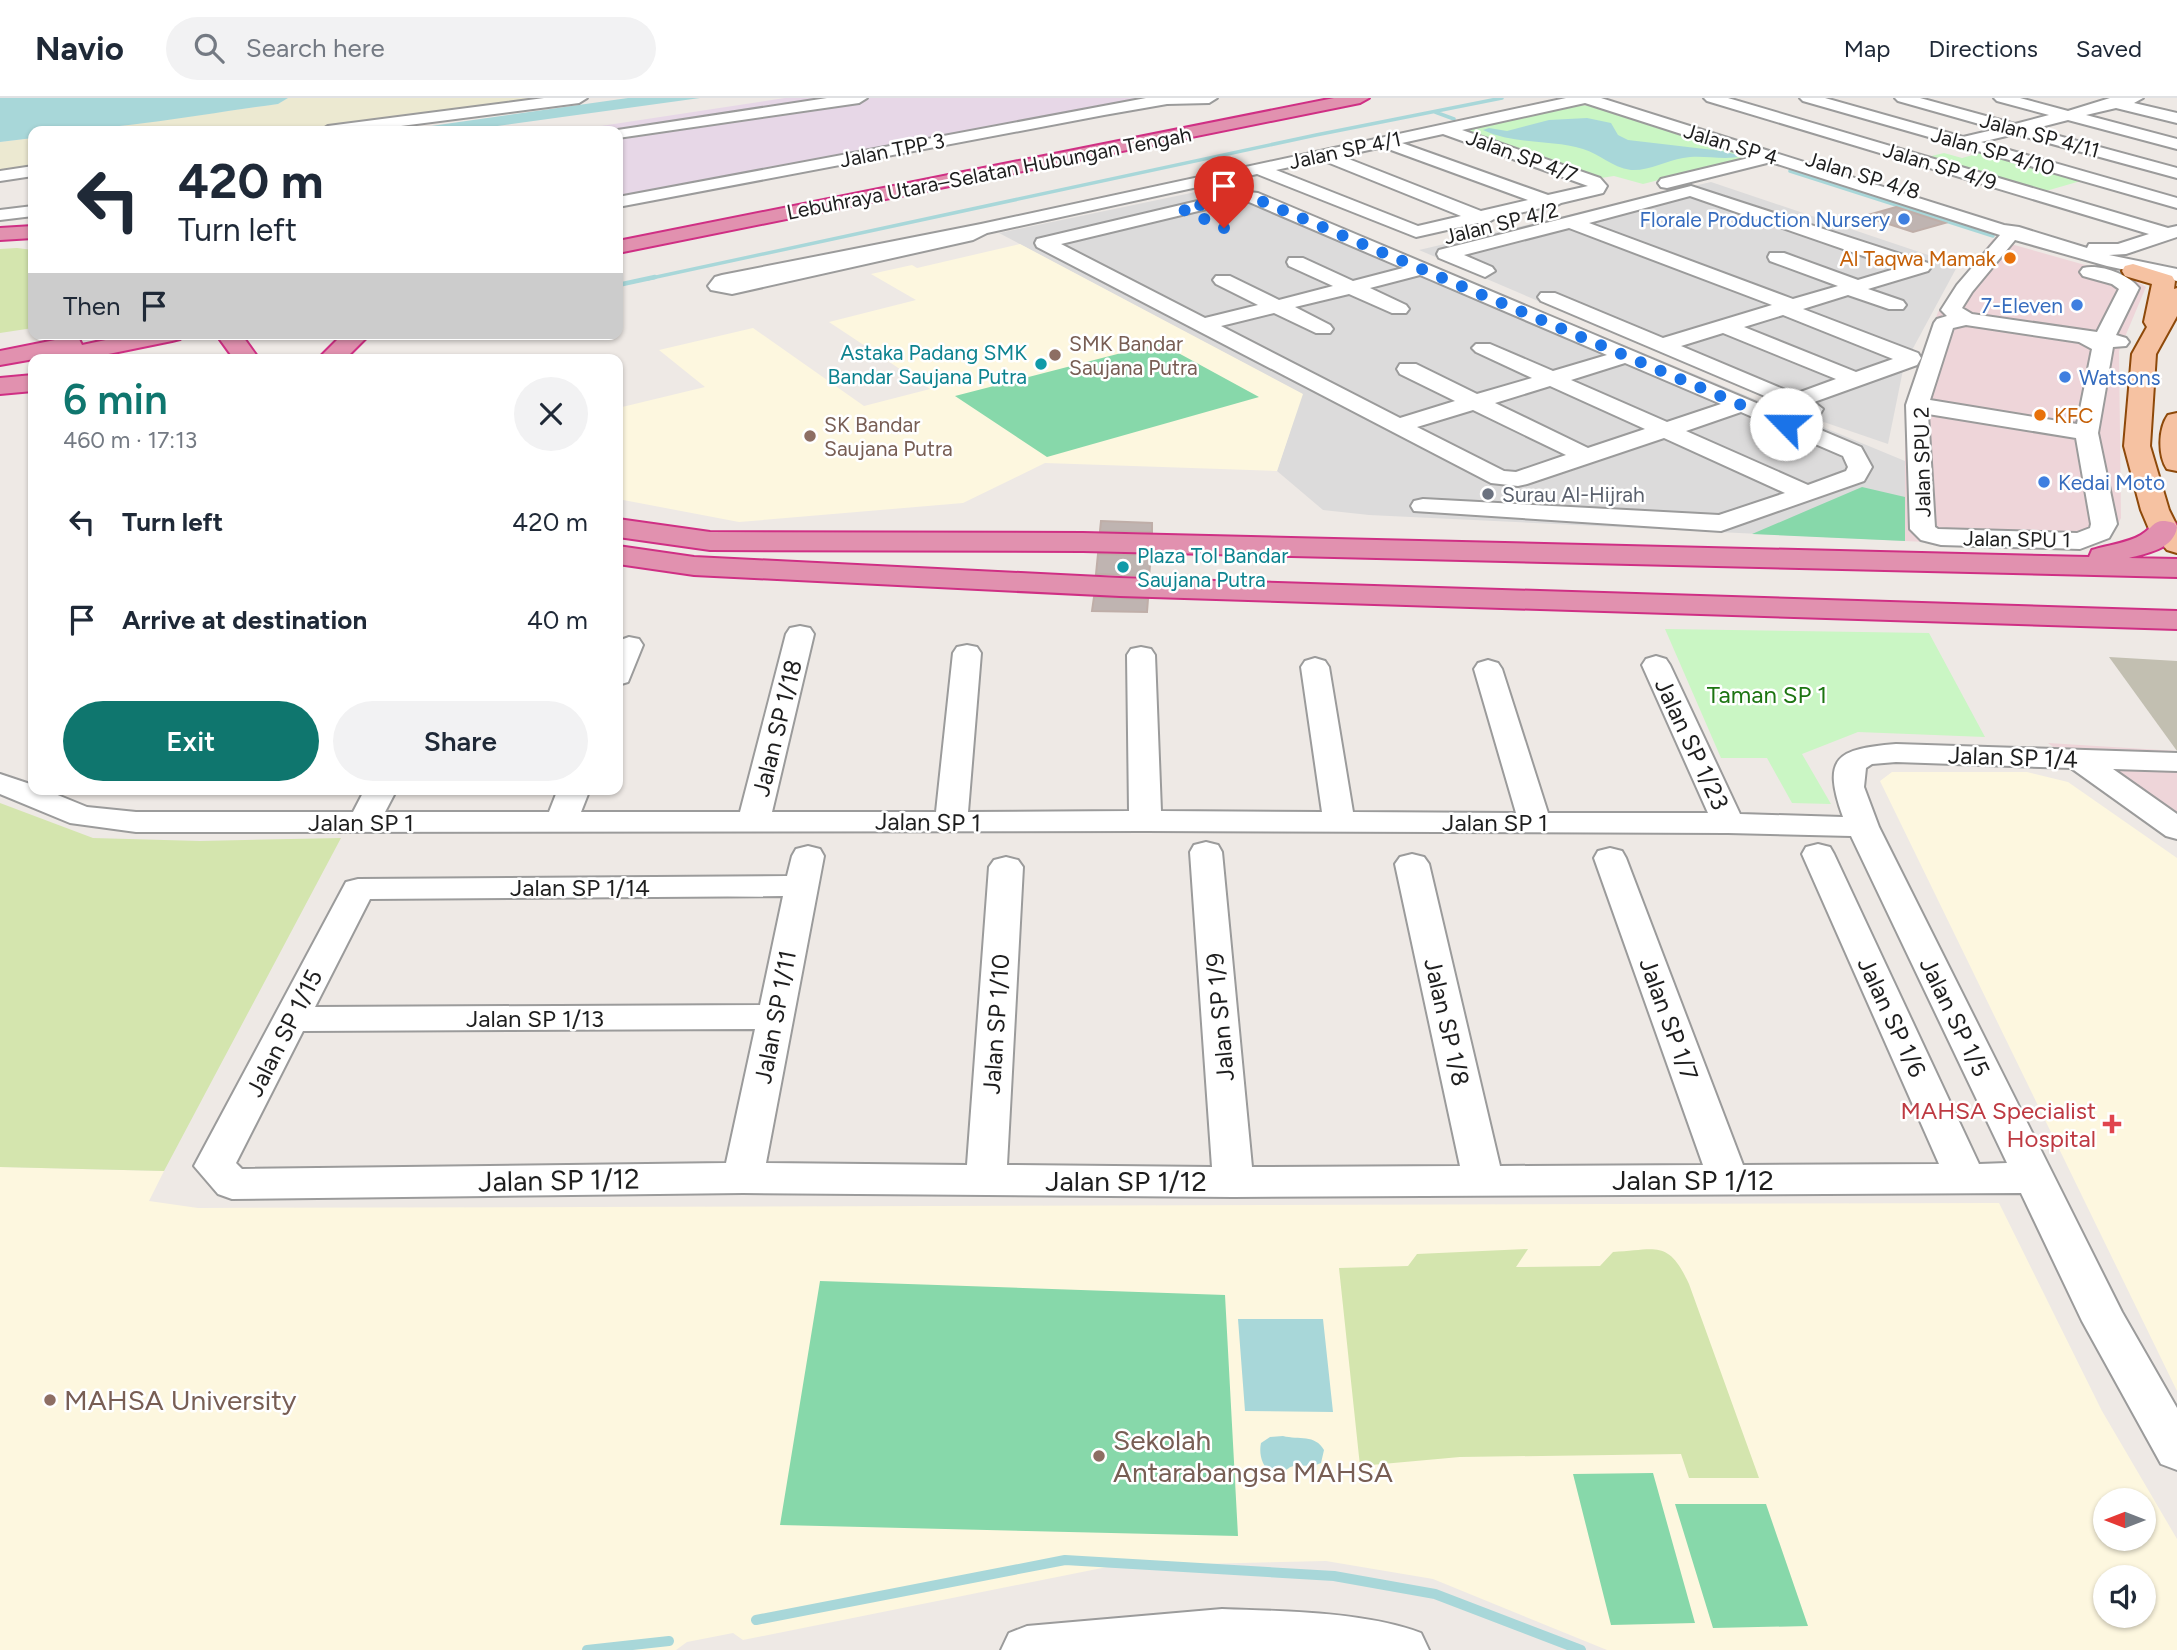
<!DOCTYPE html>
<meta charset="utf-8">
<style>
body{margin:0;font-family:Figtree,sans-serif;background:#f2f2f3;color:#1f2937;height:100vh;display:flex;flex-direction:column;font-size:26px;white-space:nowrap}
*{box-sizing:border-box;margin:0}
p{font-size:23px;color:#747a83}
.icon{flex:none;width:38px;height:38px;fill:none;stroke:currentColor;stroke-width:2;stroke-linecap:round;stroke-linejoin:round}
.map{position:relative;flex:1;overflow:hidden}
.panel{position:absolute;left:28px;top:256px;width:595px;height:441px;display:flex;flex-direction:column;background:#fff;border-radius:14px;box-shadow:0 2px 5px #0004}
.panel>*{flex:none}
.hud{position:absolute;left:28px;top:28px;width:595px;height:214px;border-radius:14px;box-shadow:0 2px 5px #0004;background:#fff;color:#1f2937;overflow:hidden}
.needle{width:46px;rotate:270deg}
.controls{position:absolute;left:2093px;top:1390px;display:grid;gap:14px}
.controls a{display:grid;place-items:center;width:63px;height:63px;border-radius:50%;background:#fff;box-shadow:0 2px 5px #0004;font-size:35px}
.pin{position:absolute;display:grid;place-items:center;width:60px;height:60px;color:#fff;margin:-72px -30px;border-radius:50% 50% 50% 0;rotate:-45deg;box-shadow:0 0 7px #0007}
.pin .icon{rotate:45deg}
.me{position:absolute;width:77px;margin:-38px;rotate:293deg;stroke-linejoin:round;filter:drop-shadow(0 0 5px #0008)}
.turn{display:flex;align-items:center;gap:24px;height:147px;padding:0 35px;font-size:32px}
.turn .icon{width:91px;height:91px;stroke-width:2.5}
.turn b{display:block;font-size:49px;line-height:60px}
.then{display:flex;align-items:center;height:66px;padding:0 35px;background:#0003;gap:14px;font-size:26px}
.round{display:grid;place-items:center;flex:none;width:74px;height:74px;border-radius:37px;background:#f2f2f3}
.headline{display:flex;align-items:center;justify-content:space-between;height:119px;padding:0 35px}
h1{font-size:42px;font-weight:600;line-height:52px;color:#0f766e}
.action{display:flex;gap:14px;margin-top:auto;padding:14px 35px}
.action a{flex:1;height:80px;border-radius:42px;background:#0f766e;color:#fff;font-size:28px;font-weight:600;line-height:80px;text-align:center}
.action a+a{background:#f2f2f3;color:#1f2937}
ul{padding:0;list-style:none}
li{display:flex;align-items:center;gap:21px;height:98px;padding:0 35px}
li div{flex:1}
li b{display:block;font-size:26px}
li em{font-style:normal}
header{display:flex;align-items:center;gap:42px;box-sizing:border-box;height:98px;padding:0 35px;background:#fff;border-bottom:2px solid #e0e1e3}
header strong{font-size:33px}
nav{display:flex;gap:38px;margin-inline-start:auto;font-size:24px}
.search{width:490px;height:63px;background:#f2f2f3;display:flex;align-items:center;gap:18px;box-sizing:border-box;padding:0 24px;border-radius:38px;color:#747a83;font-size:26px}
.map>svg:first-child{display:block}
.residential{fill:#dcdbdb}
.commercial{fill:#eed5d9}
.industrial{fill:#e7d7e7}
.education{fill:#fdf7df;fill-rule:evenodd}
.construction{fill:#c2bfb1}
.farmland{fill:#ece9d1}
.grass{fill:#d4e5ae}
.park{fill:#caf6c4}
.pitch{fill:#87d8aa}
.water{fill:#a8d7d9}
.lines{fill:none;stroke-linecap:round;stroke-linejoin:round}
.stream-far2{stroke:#a8d7d9;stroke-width:3.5}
.stream-far1{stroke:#a8d7d9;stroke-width:4.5}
.stream{stroke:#a8d7d9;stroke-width:10}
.building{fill:#bfb4b1;stroke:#bfaea8;stroke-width:2}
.minor-casing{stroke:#9b9b9b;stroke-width:4}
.major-casing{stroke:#8e490a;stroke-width:4}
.highway-casing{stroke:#cf2f84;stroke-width:4}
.minor{fill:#fff;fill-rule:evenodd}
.major{fill:#f6c2a2;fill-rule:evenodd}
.highway{fill:#e191af;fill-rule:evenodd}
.route{stroke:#1a73e8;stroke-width:12;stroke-dasharray:0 21.6}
.shop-dot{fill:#3f7fe0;stroke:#fff;stroke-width:2.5}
.food-dot{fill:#e8710a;stroke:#fff;stroke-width:2.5}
.education-dot{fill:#8d6e63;stroke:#fff;stroke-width:2.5}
.culture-dot{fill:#0f9aa8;stroke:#fff;stroke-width:2.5}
.worship-dot{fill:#6b7280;stroke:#fff;stroke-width:2.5}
.health-dot{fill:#e0444e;stroke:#fff;stroke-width:2.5}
.labels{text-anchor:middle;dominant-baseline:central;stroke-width:5;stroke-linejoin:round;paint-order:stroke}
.far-street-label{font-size:21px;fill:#1e1e1e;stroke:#fff}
.far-shop-label{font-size:21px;fill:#366cbe;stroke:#fff;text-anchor:end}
.far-food-label{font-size:21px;fill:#c56008;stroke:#fff;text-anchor:end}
.far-education-label{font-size:21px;fill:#785e54;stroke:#fff;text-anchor:start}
.far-culture-label{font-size:21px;fill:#0d838f;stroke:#fff;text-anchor:end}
.far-worship-label{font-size:21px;fill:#5b616d;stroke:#fff;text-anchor:start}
.park-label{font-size:24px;fill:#1d7512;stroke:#fff}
.street-label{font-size:24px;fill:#1e1e1e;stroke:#fff}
.health-label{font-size:24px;fill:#be3a42;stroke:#fff;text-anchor:end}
.near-street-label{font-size:28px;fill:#1e1e1e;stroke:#fff}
.near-education-label{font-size:28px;fill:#785e54;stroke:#fff;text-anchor:start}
</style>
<header>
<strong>Navio</strong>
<div class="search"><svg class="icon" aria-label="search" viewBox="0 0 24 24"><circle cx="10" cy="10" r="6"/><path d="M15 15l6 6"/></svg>Search here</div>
<nav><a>Map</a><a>Directions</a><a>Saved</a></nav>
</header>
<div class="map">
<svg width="2177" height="1552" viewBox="0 0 2177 1552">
<rect width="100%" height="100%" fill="#eee9e5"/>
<path class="residential" d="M1711,84l247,83 -54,100 -16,79 -76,-26 -393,-168z
M1234,86l671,277v80l-536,-26 -46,-5 -46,-39 25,-77 -303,-161z"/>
<path class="commercial" d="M1993,141l138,39 15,9 -27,64 2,167 -8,16 -36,15 -172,-8v-138l33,-91z
M2048,645l129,8v87z"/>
<path class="industrial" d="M785,0h384l11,4 -562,106v-77h-50z"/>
<path class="education" d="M1020,146l283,150 -26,77 -232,-8 -82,40 -224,19 -121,-23v-91l87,-21 -46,-37 94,-22 111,78 66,-17 -101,-67 87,-22 -45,-26 41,-9 5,3z
M1892,674h135l41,10 109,76v533l-297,-610z
M0,1069l164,4 -15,30 49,7 1801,-5 103,208 75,128v111h-570l-174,-71 -107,-18 -214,5 -369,74 -10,-7 -46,9 -11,8h-676zM2105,1402h39v38h-39zM2105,1479h39v38h-39z"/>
<path class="construction" d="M2109,559l68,4v90z"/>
<path class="farmland" d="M288,0h271l-247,33h-227l193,-27z
M33,40v31l-33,4v-31z"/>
<path class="grass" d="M17,150l16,2v78l-33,5v-84z
M0,705l93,35 107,3 141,-3 -177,333 -164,-4z
M1528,1151l-12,18 84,-1 13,-14c44,-2 55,-13 76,32l70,194h-70l-8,-24 -221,3 -100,9 -21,-198 69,-2 9,-12z"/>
<path class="park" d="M1577,7l18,1 158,50 -110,28 -29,-8 -13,2 -141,-48z
M1968,49l116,33 -45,13 -116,-35 21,-5 18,5 18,-5 -16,-5z
M1665,531l264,4 56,104 -127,-5 -56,22 29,50 -39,-1 -25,-45h-46z"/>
<path class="pitch" d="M1160,245l99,54 -212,60 -92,-61z
M1862,389l43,10v44l-153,-7z
M820,1183l405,14 13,241 -458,-11z
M1653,1375l42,150 -84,2 -38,-151z
M1675,1406h91l42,122 -95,2z"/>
<path class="water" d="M0,0h288l-10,6c-82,11 -162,27 -245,27v7l-33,4z
M628,0h72l-238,33h-66z
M1587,20l24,5 7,12 10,5 94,11 20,5c-19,5 -40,-2 -59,2 -17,3 -34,13 -52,12 -20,-3 -31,-16 -48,-21 -33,-10 -68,-4 -100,-19l6,-2 18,3 42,-11z
M1238,1221h85l10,93 -88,-1z
M1283,1338c16,4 32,-2 41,14l-3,13c-10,5 -17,1 -27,3 -4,0 -7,4 -10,5 -20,7 -26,-15 -23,-28l9,-6z"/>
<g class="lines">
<path class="stream-far2" d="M1435,14l19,7
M1790,73l203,65
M647,181l669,-144 186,-37"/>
<path class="stream-far1" d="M618,187l37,-8"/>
<path class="stream" d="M756,1522l309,-60 269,16 101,18 146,56
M587,1552l82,-9"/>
</g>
<path class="building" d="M1896,109l49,16 -32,9 -49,-16z
M1101,423l51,2v9l-52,-1z
M1098,456l53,1 -2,21 -53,-2z
M1094,499l54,2 -1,13 -55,-1z"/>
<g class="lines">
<g class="minor-casing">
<path id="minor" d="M544,0h43l-8,5 -217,28h-42l8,-5z
M827,0h40l-8,5 -241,35v-7h-7z
M1146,0h71l-8,5 -42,1 -63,11 -486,92v-10z
M1566,0h35l403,127 15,2 68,21 2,-4h29l31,-10 -442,-133 -3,-3h24l440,130 9,-2v11l-51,17 -17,1 68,14v12l-70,-15 -92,-26 -43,52 -10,16 10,6 125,18 22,-43 -7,-5 -29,-8 -3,-4 3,-4c17,-4 45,6 56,20l-23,47 10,3 3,4 -3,4 -13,1 -15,86 19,91 -8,14 -29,11 -139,-4 -20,-5 -11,-11 -4,-124 28,-82 3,-4 10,-3 -6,-6 16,-25 43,-50 -229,-73 -104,26 -6,-1 -3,-4 3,-4 92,-22 -168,-54 -123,27 138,48 7,8 -4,7 -42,10 -9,5 -7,-1 -51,12 -9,5 -7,-1 -62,14 -159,-63 -270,59 -14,7 -241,54 -21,-4 -3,-4 7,-9 7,-2 259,-51zM1443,36l145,52 -40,9 -146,-52zM1383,49l145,53 -47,11 -140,-55zM1322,62l139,56 -43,10 -142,-56zM1966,227l113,17 13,7 -15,75 -147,-24 23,-72zM1928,316l148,24 15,86 -1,4 -13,5 -139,-4 -3,-2z
M1800,0h25l138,39 34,-8 -99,-28 -3,-3h25l95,26 34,-9 -52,-14 -3,-3h26l48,13 42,-13h33l-9,5 43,10v10l-61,-15 -30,7 91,24v10l-109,-29 -35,9 144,39v10l-162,-44 -34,8 196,56v10l-374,-107z
M33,68v10l-33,5v-10z
M1691,88l237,77 3,4 -3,4 -60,18 35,12 3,4 -3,4h-14l-41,-14 -45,14 115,44 3,5 -4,7 -103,37 9,7 -3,5 -8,2 -271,-115 -3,-4 3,-4h14l108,45 109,-33 -203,-77 -105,27 28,12 3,4 -10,6 -46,-19 -2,-4 2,-4zM1690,98l208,72 -40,12 -74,-27h-14l-2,4 2,4 68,25 -45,13 -204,-76zM1783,217l110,44 -37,13 -112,-45zM1723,235l113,46 -41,15 -114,-48z
M1240,93l18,2 603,254 11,20 -8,14 -143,50 -307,-20 -3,-5 3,-5 9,-2 296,16 66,-22 -121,-55 -137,46 -9,2 -27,-3 -454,-236 -2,-4 2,-4zM1240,103l9,1 154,66 -50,13 -50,-23h-14l-2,4 2,4 44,20 -54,14 -49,-24h-14l-3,4 3,4 42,21 -53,13 -144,-74zM1420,177l187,80 -54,16 -63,-27h-14l-4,4 4,4 56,26 -55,16 -61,-30h-16l-3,5 3,5 55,27 -55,17 -179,-92 53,-13 42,20h14l3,-4 -3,-4 -35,-18 54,-13 43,19h14l3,-4 -3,-4 -36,-17zM1625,265l96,41 -54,18 -96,-42zM1550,288l95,43 -57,19 -93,-45zM1473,312l93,45 -50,17 -12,-1 -87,-44zM1741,314l102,44 5,11 -2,4 -38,14 -122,-54z
M33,108v10l-33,4v-10z
M800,528l10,2 4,6 -42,178h164l17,-159 4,-6 10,-2 10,2 4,6 -13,159 161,-1 -2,-156 4,-6 10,-2 10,2 4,6 6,156 161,1 -21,-145 4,-6 10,-3 10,3 4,6 24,145 163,1 -42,-144 4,-6 10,-3 10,3 4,6 46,144h160l-66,-148 4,-6 10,-3 10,3 4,6 70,149 103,3c-22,-61 -5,-68 53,-73l281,9v18l-64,-2 64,45v25l-11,-3 -95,-68 -175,-6 -24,2 -6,4 -2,19 15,40 243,485 55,96v62l-16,-6 -79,-143 -61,-128 -788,4 -490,-4 -511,6 -14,-5 -24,-28 152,-284 12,-3 429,-3 5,-20 4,-7 12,-3 12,3 4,7 -58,307 201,2 22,-298 5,-7 12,-3 12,3 5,7 -16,298 205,2 -22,-315 4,-7 12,-3 12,3 4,7 30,315 208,-1 -65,-302 5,-7 12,-3 12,3 5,7 71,302 203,-1 -109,-307 4,-7 12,-3 12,3 4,7 117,307 196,-1 -137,-310 4,-7 12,-3 12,3 4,7 145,310 28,-1 -156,-327 -123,-3 -583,-2 -1009,1 -66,-9 -70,-29v-20l33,11v4h10l44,18 49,5h217l12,-23h32l-12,23h164l9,-23h32l-9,23h159l46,-178 4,-6zM783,798l-23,109 -445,2 55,-108zM755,931l-29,134 -484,6 -6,-6 67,-132z
M629,539l10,2 4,6 -15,37 -10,3v-44z
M1222,1511c60,2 144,3 199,24l8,17h-428l8,-17 18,-7z"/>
</g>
<g class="major-casing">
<path id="major" d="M2133,166l39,12 3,5 -1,8 3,-1v28l-21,38 -6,92 19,64 8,16v27l-10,-3 -18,-21 -8,-19 -17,-64 8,-92 15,-27 -3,-5 8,-38 -27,-8 -3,-5 3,-5z
M2177,315v58l-10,-2c-9,-13 -9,-40 1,-54z"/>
</g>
<g class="highway-casing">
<path id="highway" d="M1334,0h35l-9,5 -742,150v-12z
M33,128v12l-33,2v-12z
M134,236h50l-4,5 -8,2 -88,18h-50l-34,6v-14l70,-14 9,2 3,6z
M216,236h25l18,25h-25z
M343,236h27l-25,25h-27z
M33,277v16l-33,3v-16z
M618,421l92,13 373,1 1006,24 3,-7c15,-5 36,-7 49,-15 15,-9 12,-18 33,-12l3,4c-3,22 -30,26 -48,31l48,1v18l-1094,-26 -373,-1 -92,-13z
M618,448l76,11 426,21 1057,33v18l-1057,-33 -426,-21 -76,-11z"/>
</g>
<use href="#minor" class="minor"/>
<use href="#major" class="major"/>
<use href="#highway" class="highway"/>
</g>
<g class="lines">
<path class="route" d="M1224,130l-42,-19 58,-13 12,1 534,227"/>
</g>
<g class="shop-dot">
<circle cx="1904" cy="121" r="7"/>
<circle cx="2077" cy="207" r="7"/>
<circle cx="2065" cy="279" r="7"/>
<circle cx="2044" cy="384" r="7"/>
</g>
<g class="food-dot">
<circle cx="2010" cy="160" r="7"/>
<circle cx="2040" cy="317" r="7"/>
</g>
<g class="education-dot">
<circle cx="1055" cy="257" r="7"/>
<circle cx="810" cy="338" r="7"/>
<circle cx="50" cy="1302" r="7"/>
<circle cx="1099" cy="1358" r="7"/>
</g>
<g class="culture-dot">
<circle cx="1041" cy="266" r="7"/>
<circle cx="1123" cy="469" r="7"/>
</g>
<circle class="worship-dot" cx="1488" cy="396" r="7"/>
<path class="health-dot" d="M2108.5 1015.5h7v7h7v7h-7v7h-7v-7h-7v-7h7z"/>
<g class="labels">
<g class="far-street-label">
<text transform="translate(2040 37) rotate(15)">Jalan SP 4/11</text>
<text transform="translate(1731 46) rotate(17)">Jalan SP 4</text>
<text transform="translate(892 52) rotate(-11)">Jalan TPP 3</text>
<text transform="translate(1345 52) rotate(-12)">Jalan SP 4/1</text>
<text transform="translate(1993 53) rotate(16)">Jalan SP 4/10</text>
<text transform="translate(1522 58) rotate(20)">Jalan SP 4/7</text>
<text transform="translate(1940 68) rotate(17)">Jalan SP 4/9</text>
<text transform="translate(989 75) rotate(-11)">Lebuhraya Utara–Selatan Hubungan Tengah</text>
<text transform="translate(1863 77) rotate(17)">Jalan SP 4/8</text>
<text transform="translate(1501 125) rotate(-14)">Jalan SP 4/2</text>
<text transform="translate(1922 364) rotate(-91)">Jalan SPU 2</text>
<text transform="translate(2017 441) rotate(1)">Jalan SPU 1</text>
</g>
<g class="far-shop-label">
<text x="1890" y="121">Florale Production Nursery</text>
<text x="2063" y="207">7-Eleven</text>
<text x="2079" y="279" text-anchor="start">Watsons</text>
<text x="2058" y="384" text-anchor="start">Kedai Moto</text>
</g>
<g class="far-food-label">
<text x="1996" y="160">Al Taqwa Mamak</text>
<text x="2054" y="317" text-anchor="start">KFC</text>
</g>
<g class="far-education-label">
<text x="1069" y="245">SMK Bandar<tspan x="1069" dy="24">Saujana Putra</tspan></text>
<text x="824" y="326">SK Bandar<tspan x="824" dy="24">Saujana Putra</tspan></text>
</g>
<g class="far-culture-label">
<text x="1027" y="254">Astaka Padang SMK<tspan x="1027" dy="24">Bandar Saujana Putra</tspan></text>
<text x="1137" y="457" text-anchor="start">Plaza Tol Bandar<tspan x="1137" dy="24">Saujana Putra</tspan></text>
</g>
<g class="far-worship-label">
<text x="1502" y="396">Surau Al-Hijrah</text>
</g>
<g class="park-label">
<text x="1767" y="596">Taman SP 1</text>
</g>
<g class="street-label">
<text transform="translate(777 630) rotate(-76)">Jalan SP 1/18</text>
<text transform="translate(1692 646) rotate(65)">Jalan SP 1/23</text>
<text transform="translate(2013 659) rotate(2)">Jalan SP 1/4</text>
<text x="361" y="724">Jalan SP 1</text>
<text transform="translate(928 724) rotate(1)">Jalan SP 1</text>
<text x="1495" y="724">Jalan SP 1</text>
<text x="580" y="789">Jalan SP 1/14</text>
<text transform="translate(775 919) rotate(-79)">Jalan SP 1/11</text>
<text transform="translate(1220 919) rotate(-95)">Jalan SP 1/9</text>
<text transform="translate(1892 919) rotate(65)">Jalan SP 1/6</text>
<text transform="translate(1955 919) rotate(64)">Jalan SP 1/5</text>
<text x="535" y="920">Jalan SP 1/13</text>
<text transform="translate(1669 921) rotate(70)">Jalan SP 1/7</text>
<text transform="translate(1447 924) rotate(77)">Jalan SP 1/8</text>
<text transform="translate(996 926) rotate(-86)">Jalan SP 1/10</text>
<text transform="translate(284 935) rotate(-63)">Jalan SP 1/15</text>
</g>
<g class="health-label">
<text x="2096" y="1012">MAHSA Specialist<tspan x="2096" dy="28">Hospital</tspan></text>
</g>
<g class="near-street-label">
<text transform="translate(559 1082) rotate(-1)">Jalan SP 1/12</text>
<text x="1693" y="1082">Jalan SP 1/12</text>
<text x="1126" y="1083">Jalan SP 1/12</text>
</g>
<g class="near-education-label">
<text x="64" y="1302">MAHSA University</text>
<text x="1113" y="1342">Sekolah<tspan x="1113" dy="32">Antarabangsa MAHSA</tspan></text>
</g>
</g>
</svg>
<div class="controls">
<a><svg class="needle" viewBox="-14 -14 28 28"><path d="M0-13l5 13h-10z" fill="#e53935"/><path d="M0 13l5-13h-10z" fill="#747a83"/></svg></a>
<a><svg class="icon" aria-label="sound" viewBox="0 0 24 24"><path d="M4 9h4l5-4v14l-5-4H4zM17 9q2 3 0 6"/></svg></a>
</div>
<div class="pin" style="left:1224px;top:130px;background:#d93025"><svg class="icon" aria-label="arrive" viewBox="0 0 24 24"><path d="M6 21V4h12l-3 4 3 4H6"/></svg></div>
<svg class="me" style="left:1786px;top:326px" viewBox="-20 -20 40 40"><circle r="19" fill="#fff"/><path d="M0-13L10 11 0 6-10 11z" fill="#1a73e8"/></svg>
<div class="hud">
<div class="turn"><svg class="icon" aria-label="left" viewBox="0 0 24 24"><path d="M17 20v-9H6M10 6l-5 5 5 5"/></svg><div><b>420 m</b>Turn left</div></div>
<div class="then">Then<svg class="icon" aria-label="arrive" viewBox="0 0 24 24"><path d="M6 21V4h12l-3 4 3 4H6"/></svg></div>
</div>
<section class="panel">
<div class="headline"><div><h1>6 min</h1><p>460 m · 17:13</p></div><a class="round"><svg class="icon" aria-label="close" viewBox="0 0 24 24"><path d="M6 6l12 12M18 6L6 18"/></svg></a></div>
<ul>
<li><svg class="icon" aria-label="left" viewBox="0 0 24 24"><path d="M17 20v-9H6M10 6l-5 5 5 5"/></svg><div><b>Turn left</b></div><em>420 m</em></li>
<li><svg class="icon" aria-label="arrive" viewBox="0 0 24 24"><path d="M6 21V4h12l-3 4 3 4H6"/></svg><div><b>Arrive at destination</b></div><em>40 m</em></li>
</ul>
<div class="action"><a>Exit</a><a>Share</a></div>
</section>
</div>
